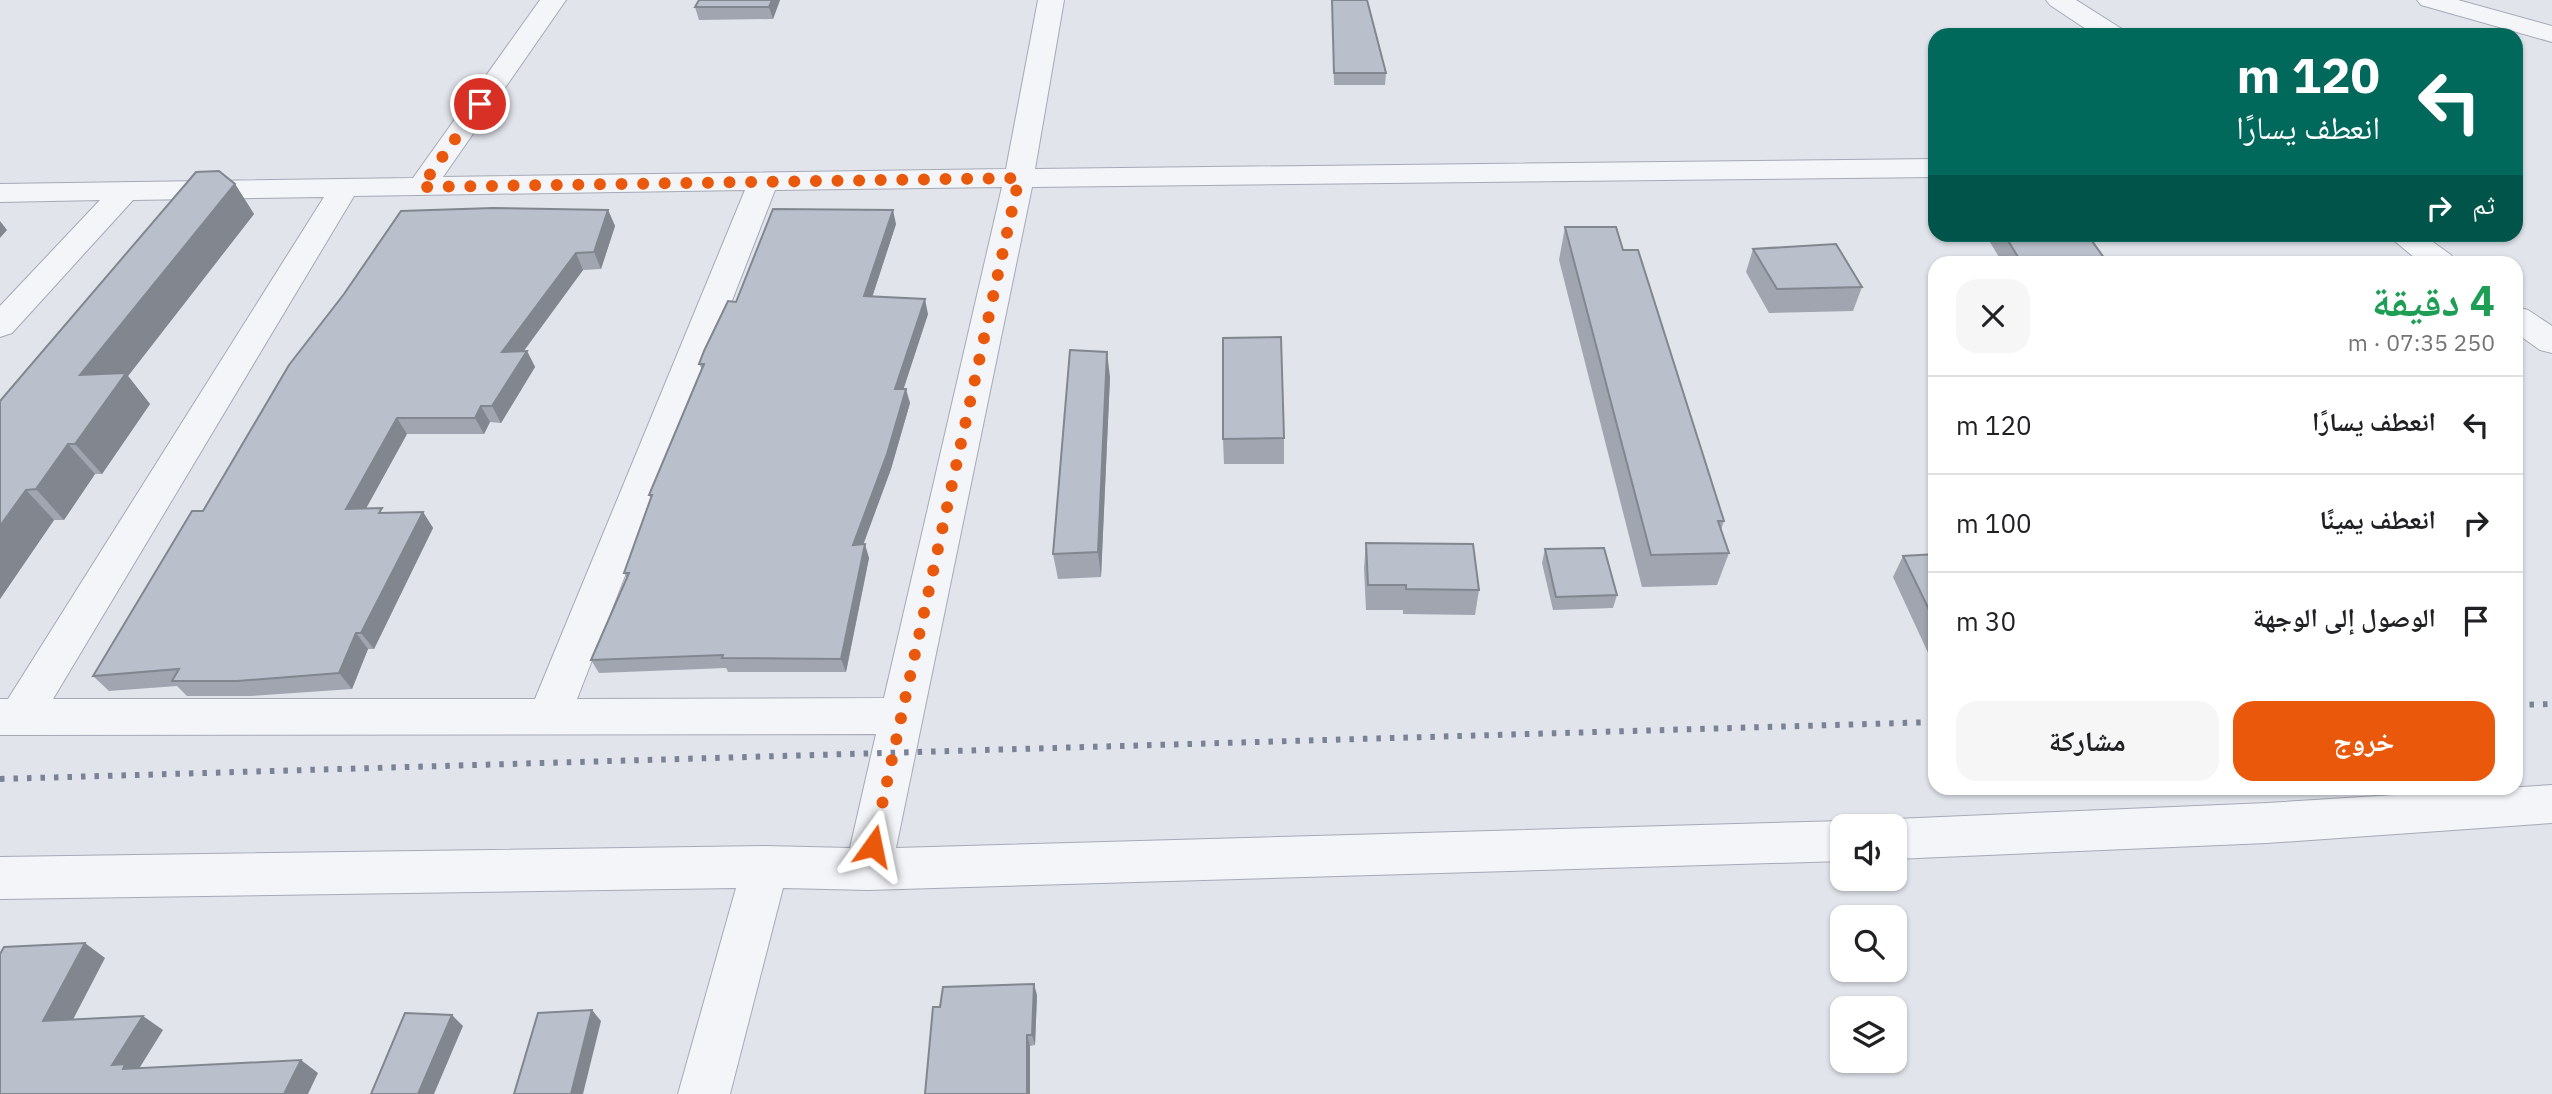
<!DOCTYPE html>
<html lang="ar">
<meta charset="utf-8">
<style>
body{margin:0;font-family:"IBM Plex Sans","Noto Naskh Arabic",sans-serif;background:#f6f6f6;color:#202124;direction:rtl;height:100vh;display:flex;flex-direction:column;font-size:26px;white-space:nowrap}
*{box-sizing:border-box;margin:0}
p{font-size:23px;color:#757577}
.icon{flex:none;width:38px;height:38px;fill:none;stroke:currentColor;stroke-width:2;stroke-linecap:round;stroke-linejoin:round}
.map{position:relative;flex:1;overflow:hidden;direction:ltr}
.drawer{position:absolute;left:1928px;top:256px;width:595px;height:539px;display:flex;flex-direction:column;background:#fff;border-radius:21px;box-shadow:0 2px 5px #0004;direction:rtl}
.drawer>*{flex:none}
.hud{position:absolute;left:1928px;top:28px;width:595px;height:214px;border-radius:21px;box-shadow:0 2px 5px #0004;direction:rtl;background:#00695c;color:#fff;overflow:hidden}
.fabs{position:absolute;left:1830px;top:814px;display:grid;gap:14px}
.fabs a{display:grid;place-items:center;width:77px;height:77px;border-radius:14px;background:#fff;box-shadow:0 2px 5px #0004;font-size:35px}
.pin{position:absolute;display:grid;place-items:center;width:60px;height:60px;color:#fff;margin:-30px;border:4px solid #fff;border-radius:50%;box-shadow:0 2px 7px #0007}
.me{position:absolute;width:77px;margin:-38px;rotate:12deg;stroke-linejoin:round;filter:drop-shadow(0 0 5px #0008)}
.turn{display:flex;align-items:center;gap:24px;height:147px;padding:0 28px;font-size:32px}
.turn .icon{width:91px;height:91px;stroke-width:2.5}
.turn b{display:block;font-size:49px;line-height:60px}
.then{display:flex;align-items:center;height:66px;padding:0 28px;background:#0003;gap:14px;font-size:26px}
.round{display:grid;place-items:center;flex:none;width:74px;height:74px;border-radius:21px;background:#f6f6f6}
.headline{display:flex;align-items:center;justify-content:space-between;height:119px;padding:0 28px}
h1{font-size:42px;font-weight:700;line-height:52px;color:#1e9e55}
.button{display:flex;gap:14px;margin-top:auto;padding:14px 28px}
.button a{flex:1;height:80px;border-radius:21px;background:#ea580c;color:#fff;font-size:28px;font-weight:700;line-height:80px;text-align:center}
.button a+a{background:#f6f6f6;color:#202124}
ul{padding:0;list-style:none}
li{display:flex;align-items:center;gap:21px;height:98px;padding:0 28px;border-top:2px solid #e0e0e0}
li div{flex:1}
li b{display:block;font-size:26px}
li em{font-style:normal}
.map>svg:first-child{display:block}
.lines{fill:none;stroke-linecap:round;stroke-linejoin:round}
.minor-casing{stroke:#a6aab6;stroke-width:2}
.minor{fill:#f4f5f9;fill-rule:evenodd}
.rail{stroke:#798296;stroke-width:6;stroke-dasharray:4.5 9;stroke-linecap:butt}
.wall{fill:#a0a5af}
.shaded-wall{fill:#82868e}
.building{fill:#bac0cb;stroke:#82868e;stroke-width:2}
.route{stroke:#ea580c;stroke-width:12;stroke-dasharray:0 21.6}
</style>
<div class="map">
<svg width="2552" height="1094" viewBox="0 0 2552 1094">
<rect width="100%" height="100%" fill="#e1e4eb"/>
<g class="lines">
<g class="minor-casing">
<path id="minor" d="M540,0h26l-123,177 563,-8 32,-169h26l-29,169 901,-10v18l-904,10 -136,661 947,-27 14,5h-14v35l-975,29 -85,-2 -53,206h-52l58,-206 -736,11v-42l765,-11 85,2 26,-114 -876,1v-36h8l316,-502 -191,3 -121,133 -12,4v-31l100,-106 -100,2v-18l413,-6zM1002,187l-118,511 -307,1 198,-509zM745,190l-210,509h-482l301,-503z
M2046,0h30l46,29 4,6h-31l-45,-30z
M2417,0h41l94,26v16l-131,-37z
M2386,234h36l29,21 5,7h-36z
M2516,307l12,3 24,16v27l-12,-3 -24,-17z
M2552,785v38l-285,20 -372,16v-33h-17l17,-7 372,-16z"/>
</g>
<use href="#minor" class="minor"/>
<path class="rail" d="M2516,705l36,-1
M0,779l1936,-57"/>
</g>
<path class="wall" d="M780,0l-7,19 -74,1 -4,-13z
M1332,0h35l19,73 -1,12h-51z
M235,184l19,30 -126,162 22,28 -48,70h-7l-31,46h-10l-54,79v-198z
M608,210l7,16 -14,43 -18,1 -59,81h3l8,16 -34,56 -11,-1 -6,12h-77l-41,74 19,5 38,-1 10,16 -59,121h-6l-16,40 -101,7h-64l-10,-10 -68,5 -16,-15 110,-165z
M896,224l-24,73 56,17 -25,75 7,14 -19,66 -28,75 6,14 -23,114h-118l-2,-4 -127,5 -8,-13 36,-82 -3,-5 27,-75 -2,-3 53,-126 -3,-5 37,-62z
M1565,227l159,294 -3,9 8,23 -12,32 -75,2 -83,-327z
M1985,234h102l20,28h-105z
M1753,249l109,38 -9,24 -84,2 -23,-41z
M1110,377l-9,200 -43,2 -5,-25z
M1284,438v26h-60l-1,-25z
M1366,543l113,47 -4,25 -72,-1v-4h-37l-2,-42z
M1545,549l72,46 -4,13 -60,2 -11,-47z
M1936,554v116l-43,-93 10,-21z
M1037,995l-2,50 -5,1 -90,-39z"/>
<path class="shaded-wall" d="M772,0h8l-7,19 -4,-12z
M235,184l19,30 -126,162 22,28 -48,70 -27,-30 5,-69z
M608,210l7,16 -14,43 -7,-17z
M893,210l3,14 -28,86 -4,-14z
M0,221l7,9 -7,8z
M576,253l7,17 -72,98 -9,-16z
M925,299l3,15 -29,89 -4,-14z
M527,351l8,16 -34,56 -9,-17z
M1107,352l3,25 -9,200 -3,-25z
M906,389l4,14 -19,66 -33,90 -5,-14z
M481,406l9,16 -6,12 -9,-16z
M397,418l10,16 -50,91 -11,-16z
M68,444l27,30 -31,46 -28,-31z
M26,490l28,30 -54,79v-73z
M423,512l10,16 -59,121 -13,-16z
M865,544l4,14 -23,114 -5,-13z
M356,633l12,16 -16,40 -13,-16z
M85,943l20,15 -40,77 -22,-14z
M1034,984l3,11 -2,50 -3,-10z
M592,1010l9,11 -18,73h-12z
M452,1015l11,11 -29,68h-16z
M143,1016l20,14 -26,42 -25,-7z
M1027,1035l3,11v48h-3z
M301,1060l17,13 -10,21h-24z"/>
<path class="building" d="M699,0h73l-3,7h-74z
M1332,0h35l19,73h-52z
M219,171l16,13 -155,191 46,-2 -51,71h-7l-32,45 -10,1 -26,36v-125l196,-229z
M493,208l115,2 -14,42 -18,1 -74,99 25,-1 -35,55h-11l-6,12h-78l-51,91 36,-1 -3,5 44,-1 -62,121h-5l-17,40 -102,8h-65l7,-12 -86,7 99,-165h11l86,-146 55,-71 57,-83z
M773,209l120,1 -29,86 61,3 -30,90h11l-19,65 -34,91 12,-1 -24,115 -119,-1 1,-3 -132,5 38,-87h-5l28,-78h-3l55,-131h-5l5,-13 24,-50 8,1z
M1565,227h51l7,23h15l86,271h-6l11,32 -78,2z
M2004,234h83l20,28h-86z
M1836,244l26,43 -85,2 -24,-40z
M1281,337l3,101 -61,1v-101z
M1070,350l37,2 -9,200 -45,2z
M1366,543l107,1 6,46 -73,-1v-4h-38z
M1604,548l13,47 -61,2 -11,-48z
M1936,554v70l-33,-68z
M85,943l-42,78 100,-5 -31,49 13,-1 -2,5 178,-9 -17,34h-284v-140l4,-7z
M1034,984l-2,51h-5v59h-102l8,-87h7l3,-20z
M592,1010l-21,84h-57l24,-81z
M405,1013l47,2 -34,79h-47z"/>
<g class="lines">
<path class="route" d="M480,104l-59,83 598,-9 -146,668"/>
</g>
</svg>
<div class="fabs">
<a><svg class="icon" aria-label="sound" viewBox="0 0 24 24"><path d="M4 9h4l5-4v14l-5-4H4zM17 9q2 3 0 6"/></svg></a>
<a><svg class="icon" aria-label="search" viewBox="0 0 24 24"><circle cx="10" cy="10" r="6"/><path d="M15 15l6 6"/></svg></a>
<a><svg class="icon" aria-label="layers" viewBox="0 0 24 24"><path d="M12 4l9 5-9 5-9-5zM3 14l9 5 9-5"/></svg></a>
</div>
<div class="pin" style="left:480px;top:104px;background:#d93025"><svg class="icon" aria-label="arrive" viewBox="0 0 24 24"><path d="M6 21V4h12l-3 4 3 4H6"/></svg></div>
<svg class="me" style="left:873px;top:846px" viewBox="-20 -20 40 40"><path d="M0-17L14 15 0 8-14 15z" fill="#ea580c" stroke="#fff" stroke-width="4"/></svg>
<div class="hud">
<div class="turn"><svg class="icon" aria-label="left" viewBox="0 0 24 24"><path d="M17 20v-9H6M10 6l-5 5 5 5"/></svg><div><b>120 m</b>انعطف يسارًا</div></div>
<div class="then">ثم<svg class="icon" aria-label="right" viewBox="0 0 24 24"><path d="M7 20v-9h11M14 6l5 5-5 5"/></svg></div>
</div>
<section class="drawer">
<div class="headline"><div><h1>4 دقيقة</h1><p>250 m · 07:35</p></div><a class="round"><svg class="icon" aria-label="close" viewBox="0 0 24 24"><path d="M6 6l12 12M18 6L6 18"/></svg></a></div>
<ul>
<li><svg class="icon" aria-label="left" viewBox="0 0 24 24"><path d="M17 20v-9H6M10 6l-5 5 5 5"/></svg><div><b>انعطف يسارًا</b></div><em>120 m</em></li>
<li><svg class="icon" aria-label="right" viewBox="0 0 24 24"><path d="M7 20v-9h11M14 6l5 5-5 5"/></svg><div><b>انعطف يمينًا</b></div><em>100 m</em></li>
<li><svg class="icon" aria-label="arrive" viewBox="0 0 24 24"><path d="M6 21V4h12l-3 4 3 4H6"/></svg><div><b>الوصول إلى الوجهة</b></div><em>30 m</em></li>
</ul>
<div class="button"><a>خروج</a><a>مشاركة</a></div>
</section>
</div>
